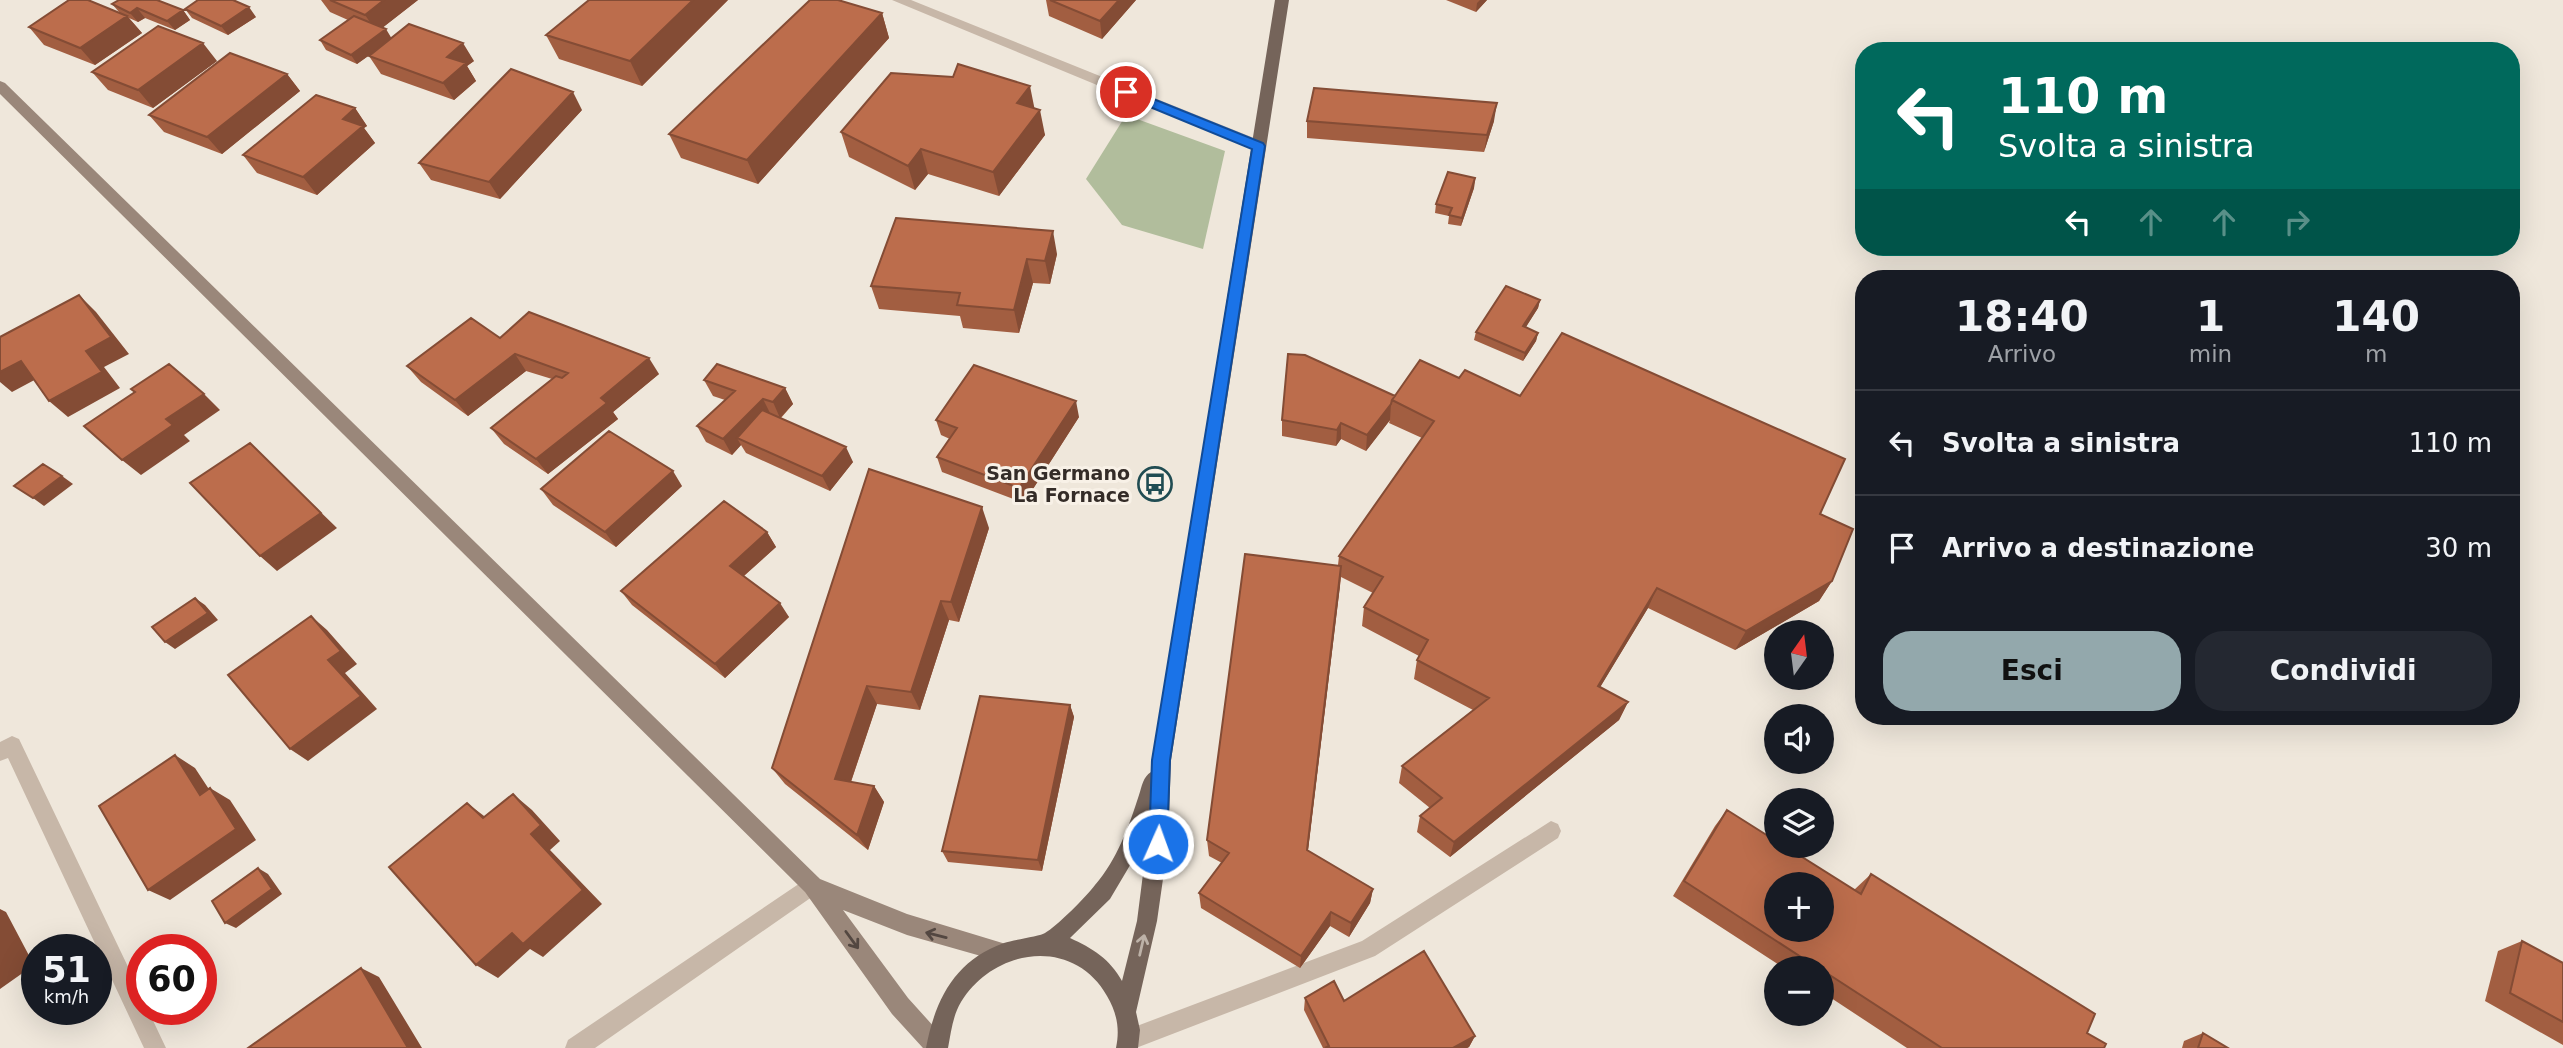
<!DOCTYPE html>
<html lang="it">
<meta charset="utf-8">
<style>
body{margin:0;font-family:"DejaVu Sans",sans-serif;background:#242831;color:#f1f3f6;height:100vh;display:flex;flex-direction:column;font-size:26px;white-space:nowrap}
*{box-sizing:border-box;margin:0}
p{font-size:23px;color:#9ea1a6}
.icon{flex:none;width:38px;height:38px;fill:none;stroke:currentColor;stroke-width:2;stroke-linecap:round;stroke-linejoin:round}
.map{position:relative;flex:1;overflow:hidden}
.panel{position:absolute;left:1855px;top:270px;width:665px;height:455px;display:flex;flex-direction:column;background:#171b24;border-radius:28px;box-shadow:0 7px 28px #0002}
.panel>*{flex:none}
.hud{position:absolute;left:1855px;top:42px;width:665px;height:214px;border-radius:28px;box-shadow:0 7px 28px #0002;background:#00695c;color:#fff;overflow:hidden}
.needle{width:46px;rotate:14deg}
.controls{position:absolute;left:1764px;top:620px;display:grid;gap:14px}
.controls a{display:grid;place-items:center;width:70px;height:70px;border-radius:50%;background:#171b24;box-shadow:0 7px 28px #0002;font-size:35px}
.speed{position:absolute;left:21px;top:934px;display:flex;gap:14px;font-size:35px;font-weight:700;text-align:center}
.speed>*{display:grid;place-content:center;width:91px;height:91px;border-radius:50%;background:#171b24;box-shadow:0 7px 28px #0002;line-height:1}
.speed small{font-size:18px;font-weight:400}
.speed .limit{border:10px solid #d22;background:#fff;color:#111}
.pin{position:absolute;display:grid;place-items:center;width:60px;height:60px;color:#fff;margin:-30px;border:4px solid #fff;border-radius:50%;box-shadow:0 2px 7px #0007}
.me{position:absolute;width:77px;margin:-38px;rotate:2deg;stroke-linejoin:round;filter:drop-shadow(0 0 5px #0008)}
.turn{display:flex;align-items:center;gap:24px;height:147px;padding:0 28px;font-size:32px}
.turn .icon{width:91px;height:91px;stroke-width:2.5}
.turn b{display:block;font-size:49px;line-height:60px}
.lanes{display:flex;align-items:center;height:66px;padding:0 28px;background:#0003;justify-content:center;gap:35px;direction:ltr}
.lanes .off{opacity:.35}
.eta{display:flex;justify-content:space-evenly;align-items:center;height:119px;text-align:center}
.eta b{font-size:42px;font-weight:800;line-height:49px}
.action{display:flex;gap:14px;margin-top:auto;padding:14px 28px}
.action a{flex:1;height:80px;border-radius:28px;background:#93a8ac;color:#111;font-size:28px;font-weight:800;line-height:80px;text-align:center}
.action a+a{background:#242831;color:#f1f3f6}
ul{padding:0;list-style:none}
li{display:flex;align-items:center;gap:21px;height:105px;padding:0 28px;border-top:2px solid #363941}
li div{flex:1}
li b{display:block;font-size:26px}
li em{font-style:normal}
.map>svg:first-child{display:block}
.green{fill:#b1bd9c}
.lines{fill:none;stroke-linecap:round;stroke-linejoin:round}
.minor{fill:#c7b7a8;fill-rule:evenodd}
.secondary{fill:#9a877a;fill-rule:evenodd}
.primary{fill:#75645a;fill-rule:evenodd}
.wall{fill:#a25e41}
.shaded-wall{fill:#844c35}
.building{fill:#bc6d4c;stroke:#844c35;stroke-width:2;fill-rule:evenodd}
.oneway{stroke:#534741}
.oneway2{stroke:#bdb2a8}
.route{fill:#1a73e8;stroke:#114b97;stroke-width:2}
.labels{text-anchor:middle;dominant-baseline:central;stroke-width:6;stroke-linejoin:round;paint-order:stroke}
.poi-label{font-size:19px;font-weight:bold;fill:#342c28;stroke:#f8f1e7;text-anchor:end}
</style>
<div class="map">
<svg width="2563" height="1048" viewBox="0 0 2563 1048">
<rect width="100%" height="100%" fill="#efe7db"/>
<path class="green" d="M1126,115l99,36 -22,98 -81,-24 -36,-46z"/>
<g class="lines">
<path class="minor" d="M892,0h19l353,142 2,4 -2,4h-10z
M12,736l7,3 123,257v14h6l18,38h-22l-136,-290 -8,3v-19z
M1551,821l7,3 3,7 -3,7 -183,118 -239,92h-15l-3,-8 3,-8 241,-91z
M812,875l7,3 3,7 -3,7 -224,156h-30l3,-8z"/>
<path class="secondary" d="M0,81l5,2 815,796 87,35 102,31 3,7 -3,7 -7,3 -95,-27 -64,-25 65,88 37,41 2,9h-24l-31,-34 -87,-122 -805,-798z"/>
<path class="primary" d="M1275,0h14l-118,760 -3,84 -11,77 -21,91 4,18 -2,18h-22c4,-19 1,-35 -9,-52 -33,-59 -112,-49 -146,6 -8,13 -10,30 -13,46h-22c9,-48 29,-88 78,-105 9,-3 37,-7 41,-10 11,-6 42,-37 50,-48 22,-25 34,-59 44,-90 3,-9 4,-18 12,-23zM1149,827l-12,94 -15,60c-12,-22 -30,-33 -52,-43l40,-39 32,-54z"/>
</g>
<path class="wall" d="M321,0h97l-36,28 9,10 83,23 -7,5 9,15 -22,19 -73,-26 -12,-18 6,-5 -18,13 -31,-14 -6,-10 28,-20 -18,-8z
M728,0l-86,86 -83,-27 -13,-24z
M1046,0h90l-34,39 -53,-23z
M1446,0h41l-11,12z
M112,4l71,6 7,10 -15,10 -30,-12 -7,4 -9,-4 13,15 -47,32 -51,-20 -15,-18 90,-15z
M185,9l71,8 -28,18 -36,-17z
M882,13l7,25 -131,146 -77,-26 -12,-24z
M217,61l-64,47 -45,-18 -16,-18z
M287,74l13,17 -78,63 -58,-22 -15,-17z
M355,108l12,18 -3,2 11,15 -58,52 -60,-22 -14,-18z
M1035,109l10,26 -46,61 -71,-22 -13,16 -66,-33 -8,-25z
M582,110l-82,89 -69,-19 -12,-17z
M1307,121h187l-10,31 -177,-14z
M1475,178l-1,10 -13,38 -13,-2 1,-8 -14,-3 1,-9z
M1057,254l-7,30 -17,-1 -14,50 -56,-5 -3,-12 -81,-7 -8,-23z
M1540,300l-2,8 -13,20 13,5 -2,8 -13,20 -49,-21 2,-8z
M500,338l159,36 -46,38 5,7 -70,55 -44,-30 -13,-16 61,-49 -26,-8 -58,45 -47,-34 -14,-16z
M1459,378l61,18 300,118 12,67 -13,20 -84,49 -87,-42 -48,79 28,15 -9,18 -169,137 -33,-25 3,-16 10,-8 -31,-25 3,-17 71,-56 -59,-31 3,-19 2,-4 -57,-30 2,-19 9,-14 -32,-16 -33,274 65,38 -3,14 -21,34 -19,-11 -30,42 -99,-60 -2,-15 23,-30 -13,-7 -2,-16 131,-275 1,-9 83,-118 -33,-15 1,-3 -24,31 -25,-12 -5,7 -54,-10v-16l113,-24z
M704,380l81,8 8,16 -12,14 72,44 -23,29 -84,-38 -5,-8 -9,10 -26,-13 -9,-16 28,-26 -12,-4z
M1079,417l-55,86 -82,-31 -5,-15 13,-18 -9,-4 -5,-15z
M682,486l-66,61 -63,-42 -12,-16z
M989,528l-30,94 -10,-2 -29,90 -43,-6 -26,78 23,4 10,16 -16,48 -83,-66 -13,-16z
M767,532l9,15 -32,29 45,41 -64,61 -93,-73 -11,-14z
M1070,705l4,12 -32,154 -94,-9 -6,-11z
M1727,810l127,80 17,-16 216,159 17,15h-197l-85,-56v-24h-38l-111,-72 42,-70z
M2522,941l41,22v82l-78,-44 13,-50z
M1305,998l39,3 131,35 -6,11 -2,1h-144l-19,-38z
M2203,1033l25,15h-46l2,-7z"/>
<path class="shaded-wall" d="M384,0h34l-41,32 -12,-17z
M693,0h35l-86,86 -12,-25z
M1119,0h17l-34,39 -2,-18z
M1480,0h7l-11,12 1,-9z
M249,7l7,10 -28,18 -7,-9z
M137,8l8,10 -7,4 -8,-9z
M183,10l7,10 -15,10 -8,-9z
M882,13l7,25 -131,146 -11,-24z
M127,16l15,17 -47,32 -15,-17z
M386,29l6,10 -35,25 -6,-9z
M203,43l14,18 -64,47 -15,-18z
M463,43l11,18 -7,5 9,15 -22,19 -11,-17 4,-26z
M287,74l13,17 -78,63 -15,-17z
M1030,86l5,25 -18,-8z
M573,92l9,18 -82,89 -11,-17z
M1497,103l-3,18 -10,31 3,-17z
M355,108l12,18 -3,2 11,15 -58,52 -14,-18 40,-58z
M1040,110l5,25 -46,61 -6,-24z
M921,149l7,25 -13,16 -7,-24z
M1475,178l-1,10 -13,38 1,-8z
M1053,231l4,23 -7,30 -5,-23z
M1027,259l6,24 -14,50 -5,-23z
M79,295l17,17 33,42 -25,13 16,21 -52,29 -19,-16 37,-50z
M1540,300l-2,8 -17,27 2,-9z
M1538,333l-2,8 -13,20 2,-8z
M515,354l11,17 -58,45 -13,-16z
M649,358l10,16 -46,38 5,7 -70,55 -12,-15 65,-61z
M21,361l19,16 -28,15 -12,-10v-10z
M785,388l8,16 -13,14 -7,-16z
M204,394l16,16 -36,25 6,6 -49,34 -19,-15 44,-41z
M763,399l8,16 -34,23 4,7 -9,10 -9,-16z
M1076,401l3,16 -55,86 -5,-15z
M1391,404l-1,16 -24,31 1,-16z
M1341,423v16l-5,7 1,-16z
M846,447l7,15 -23,29 -8,-15z
M266,459l71,69 -60,43 -17,-15z
M673,471l9,15 -66,61 -11,-15z
M62,476l11,8 -29,22 -11,-8z
M982,507l7,21 -30,94 -8,-20z
M767,532l9,15 -37,33 -9,-14z
M1341,566l-1,20 -34,279 1,-15z
M1832,581l-13,20 -84,49 11,-19z
M1657,588l-9,20 -58,96 8,-18z
M195,598l10,7 13,15 -43,29 -10,-7z
M941,601l8,19 -29,90 -9,-18z
M780,603l9,14 -64,61 -10,-14z
M311,616l16,14 30,34 -12,9 32,36 -69,52 -18,-12 38,-89z
M867,686l10,18 -31,92 -11,-17z
M1628,702l-9,18 -169,137 4,-15z
M1070,705l4,12 -32,154 -4,-11z
M175,755l20,13 25,38 -20,-11z
M874,786l10,16 -16,48 -11,-15z
M210,788l20,12 26,40 -86,60 -22,-10z
M513,794l19,16 28,31 -10,9 52,54 -59,53 -13,-8 -32,29 -22,-13 55,-131z
M467,803l21,16 -5,-1z
M258,868l10,6 14,20 -46,34 -11,-5z
M1373,889l-3,14 -21,34 2,-14z
M0,909l6,3 28,53 -34,24z
M1331,912l-1,14 -30,42 1,-12z
M361,968l18,9 43,71h-14z
M1475,1036l-6,11 -2,1h-14z"/>
<path class="building" d="M69,0h19l39,16 -47,32 -51,-21z
M119,0h38l26,10 -16,11 -30,-13 -7,5 -18,-9z
M198,0h35l16,7 -28,19 -36,-17z
M330,0h54l-19,15z
M589,0h104l-63,61 -84,-26z
M810,0h28l44,13 -135,147 -78,-26z
M1050,0h69l-19,21z
M354,16l32,13 -35,26 -31,-15z
M409,24l54,19 -16,14 19,6 -23,20 -74,-27z
M158,26l45,17 -65,47 -46,-18z
M230,53l57,21 -80,63 -58,-22z
M958,64l72,22 -13,17 23,7 -47,62 -72,-23 -13,17 -67,-34 50,-59 62,4z
M511,69l62,23 -84,90 -70,-19z
M1314,88l183,15 -10,32 -180,-14z
M316,95l39,13 -12,11 20,7 -60,51 -60,-22z
M1448,172l27,6 -13,40 -13,-3 3,-7 -16,-4z
M896,218l157,13 -8,30 -18,-2 -13,51 -57,-5 3,-12 -89,-7z
M1506,286l34,14 -17,26 15,7 -13,20 -49,-21z
M79,295l32,42 -25,14 16,21 -53,29 -28,-40 -21,11v-35z
M529,312l120,46 -48,40 6,5 -71,56 -45,-31 65,-52 6,2 6,-5 -53,-19 -60,46 -48,-34 64,-48 29,20z
M1562,333l283,126 -25,55 33,15 -21,52 -86,50 -89,-43 -59,98 30,16 -174,140 -34,-26 22,-18 -40,-32 87,-68 -72,-38 11,-20 -64,-33 19,-30 -44,-21 95,-135 -42,-21 28,-40 39,18 6,-8 55,26z
M1288,354l17,1 90,41 -3,4 -1,4 -24,31 -26,-12 -4,7 -55,-10z
M169,364l35,30 -38,25 7,6 -51,35 -38,-34 51,-34 -4,-3z
M717,364l68,24 -12,14 -10,-3 -40,40 -26,-13 38,-35 -31,-11z
M974,365l102,36 -57,87 -82,-31 20,-29 -21,-8z
M762,410l84,37 -24,29 -85,-38z
M609,431l64,40 -68,61 -64,-43z
M250,443l71,70 -61,43 -70,-73z
M43,464l19,12 -29,22 -19,-12z
M869,469l113,38 -31,95 -10,-1 -30,91 -44,-6 -32,93 39,7 -17,49 -85,-67z
M724,501l43,31 -37,34 50,37 -65,61 -94,-73z
M1245,554l96,12 -34,284 66,39 -22,34 -20,-11 -30,44 -102,-63 30,-40 -22,-13z
M195,598l13,15 -43,29 -13,-15z
M311,616l30,35 -13,9 33,36 -71,53 -62,-74z
M980,696l90,9 -32,155 -96,-9z
M175,755l25,40 10,-7 26,41 -88,61 -49,-84z
M513,794l28,31 -10,9 52,56 -60,54 -11,-11 -36,32 -87,-98 78,-64 16,15z
M1727,810l49,31v4h7l78,49 10,-20 224,140 -8,19 19,11 -2,4h-162l-120,-78v-2h-4l-134,-87zM1776,884h46v45h-46z
M258,868l14,21 -47,34 -13,-22z
M2522,941l41,22v59l-53,-29z
M1424,951l51,85 -22,12h-128l4,-2 -24,-48 29,-17 10,20z
M361,968l47,80h-160z
M2203,1033l25,15h-30z"/>
<defs><path id="oneway-shaft" d="M-6 0H5M1.5-3L5.5 0L1.5 3" fill="none" stroke-width="1.6" stroke-linecap="round" stroke-linejoin="round" transform="scale(1.75)"/></defs>
<g class="oneway">
<use href="#oneway-shaft" transform="translate(936 935) rotate(-166)"/>
<use href="#oneway-shaft" transform="translate(852 940) rotate(54)"/>
</g>
<use class="oneway2" href="#oneway-shaft" transform="translate(1142 945) rotate(-77)"/>
<path class="route" d="M1126,88l137,55 2,3 -95,614 -3,84 -2,7 -7,2 -6,-2 -3,-7 3,-84 100,-611 -131,-54v-6z"/>
<defs>
<g id="bus-ring" transform="scale(1.75)"><circle r="9.5" fill="#f8f1e7" stroke="#204c52" stroke-width="1.5"/><path d="M-5-6H5V4H4V6H2V4H-2V6H-4V4H-5ZM-3.5-4V0h7V-4ZM-3.5 1.2v1.5H-2V1.2ZM2 1.2v1.5H3.5V1.2Z" fill="#204c52"/></g>
</defs>
<g fill-rule="evenodd">
<use href="#bus-ring" x="1155" y="484"/>
</g>
<g class="labels">
<g class="poi-label">
<text x="1130" y="473">San Germano<tspan x="1130" dy="22">La Fornace</tspan></text>
</g>
</g>
</svg>
<div class="controls">
<a><svg class="needle" viewBox="-14 -14 28 28"><path d="M0-13l5 13h-10z" fill="#e53935"/><path d="M0 13l5-13h-10z" fill="#9ea1a6"/></svg></a>
<a><svg class="icon" aria-label="sound" viewBox="0 0 24 24"><path d="M4 9h4l5-4v14l-5-4H4zM17 9q2 3 0 6"/></svg></a>
<a><svg class="icon" aria-label="layers" viewBox="0 0 24 24"><path d="M12 4l9 5-9 5-9-5zM3 14l9 5 9-5"/></svg></a>
<a>+</a>
<a>−</a>
</div>
<div class="speed"><div>51<small>km/h</small></div><div class="limit">60</div></div>
<div class="pin" style="left:1126px;top:92px;background:#d93025"><svg class="icon" aria-label="arrive" viewBox="0 0 24 24"><path d="M6 21V4h12l-3 4 3 4H6"/></svg></div>
<svg class="me" style="left:1158px;top:844px" viewBox="-20 -20 40 40"><circle r="17" fill="#1a73e8" stroke="#fff" stroke-width="3"/><path d="M0-11L8 9 0 5-8 9z" fill="#fff"/></svg>
<div class="hud">
<div class="turn"><svg class="icon" aria-label="left" viewBox="0 0 24 24"><path d="M17 20v-9H6M10 6l-5 5 5 5"/></svg><div><b>110 m</b>Svolta a sinistra</div></div>
<div class="lanes"><svg class="icon" aria-label="left" viewBox="0 0 24 24"><path d="M17 20v-9H6M10 6l-5 5 5 5"/></svg><svg class="icon off" aria-label="ahead" viewBox="0 0 24 24"><path d="M12 20V5M6 11l6-6 6 6"/></svg><svg class="icon off" aria-label="ahead" viewBox="0 0 24 24"><path d="M12 20V5M6 11l6-6 6 6"/></svg><svg class="icon off" aria-label="right" viewBox="0 0 24 24"><path d="M7 20v-9h11M14 6l5 5-5 5"/></svg></div>
</div>
<section class="panel">
<div class="eta">
<div><b>18:40</b><p>Arrivo</p></div>
<div><b>1</b><p>min</p></div>
<div><b>140</b><p>m</p></div>
</div>
<ul>
<li><svg class="icon" aria-label="left" viewBox="0 0 24 24"><path d="M17 20v-9H6M10 6l-5 5 5 5"/></svg><div><b>Svolta a sinistra</b></div><em>110 m</em></li>
<li><svg class="icon" aria-label="arrive" viewBox="0 0 24 24"><path d="M6 21V4h12l-3 4 3 4H6"/></svg><div><b>Arrivo a destinazione</b></div><em>30 m</em></li>
</ul>
<div class="action"><a>Esci</a><a>Condividi</a></div>
</section>
</div>
